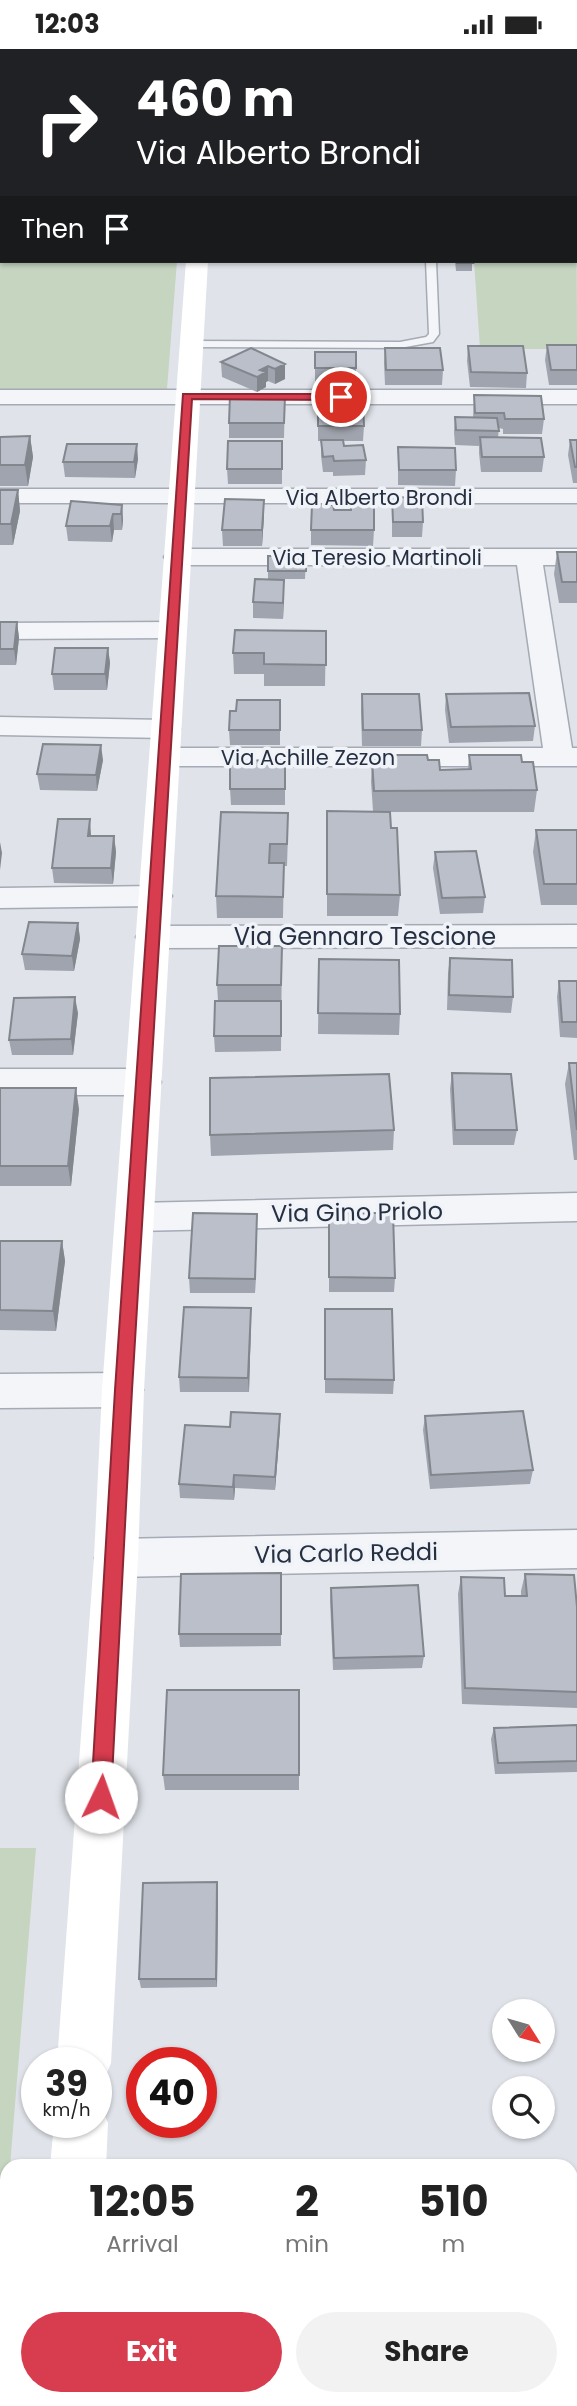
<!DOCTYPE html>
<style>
body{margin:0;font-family:Poppins,sans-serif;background:#f2f2f2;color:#222;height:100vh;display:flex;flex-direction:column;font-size:26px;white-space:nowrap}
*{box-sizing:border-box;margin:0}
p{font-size:23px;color:#767676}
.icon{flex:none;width:38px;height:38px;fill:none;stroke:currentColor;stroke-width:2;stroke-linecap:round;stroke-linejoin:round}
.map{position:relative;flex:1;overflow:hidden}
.side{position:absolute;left:0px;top:2110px;width:578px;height:247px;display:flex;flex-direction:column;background:#fff;border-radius:21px 21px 0 0;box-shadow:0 2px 5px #0004}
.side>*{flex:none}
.hud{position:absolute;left:0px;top:0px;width:578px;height:214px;box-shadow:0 2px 5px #0004;background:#202124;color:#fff;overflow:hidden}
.needle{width:46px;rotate:127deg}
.buttons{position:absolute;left:492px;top:1950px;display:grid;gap:14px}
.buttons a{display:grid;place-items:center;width:63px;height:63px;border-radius:50%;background:#fff;box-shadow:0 2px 5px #0004;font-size:35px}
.speed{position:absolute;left:21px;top:1998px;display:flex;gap:14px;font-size:35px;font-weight:700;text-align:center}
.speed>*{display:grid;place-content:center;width:91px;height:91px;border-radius:50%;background:#fff;box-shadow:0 2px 5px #0004;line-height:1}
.speed small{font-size:18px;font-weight:400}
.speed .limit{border:10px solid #d22;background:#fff;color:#111}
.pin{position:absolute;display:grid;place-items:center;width:60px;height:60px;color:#fff;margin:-30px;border:4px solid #fff;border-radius:50%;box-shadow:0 2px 7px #0007}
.me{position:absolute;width:77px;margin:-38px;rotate:3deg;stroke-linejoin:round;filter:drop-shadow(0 0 5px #0008)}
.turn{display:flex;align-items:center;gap:24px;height:147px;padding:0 21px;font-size:32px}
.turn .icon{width:91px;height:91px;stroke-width:2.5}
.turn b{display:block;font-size:49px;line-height:60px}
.then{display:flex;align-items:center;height:66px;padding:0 21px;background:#0003;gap:14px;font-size:26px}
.eta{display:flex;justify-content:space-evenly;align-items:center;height:119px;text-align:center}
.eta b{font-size:42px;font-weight:700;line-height:49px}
.primary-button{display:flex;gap:14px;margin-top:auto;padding:14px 21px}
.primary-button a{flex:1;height:80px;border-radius:42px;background:#d83c4f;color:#fff;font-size:28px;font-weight:700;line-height:80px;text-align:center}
.primary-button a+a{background:#f2f2f2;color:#222}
.status{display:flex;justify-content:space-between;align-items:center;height:49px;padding:0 35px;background:#fff;direction:ltr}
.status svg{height:19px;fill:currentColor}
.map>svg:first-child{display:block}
.green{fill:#c5d5c0}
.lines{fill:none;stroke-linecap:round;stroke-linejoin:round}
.canal{fill:#98b0cd;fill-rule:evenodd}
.lane-casing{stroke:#a5aab5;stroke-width:3}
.street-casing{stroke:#a5aab5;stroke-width:3}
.lane{fill:#f3f5f8;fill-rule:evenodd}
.street{fill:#f3f5f8;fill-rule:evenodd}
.secondary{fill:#fff;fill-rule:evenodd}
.wall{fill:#a0a4ae}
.shaded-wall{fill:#82868d}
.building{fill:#babfca;stroke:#82868d;stroke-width:2}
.route{fill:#d83c4f;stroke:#8c2733;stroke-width:2}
.labels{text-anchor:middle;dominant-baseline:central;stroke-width:7;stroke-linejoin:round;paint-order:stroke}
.far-street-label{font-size:21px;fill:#273043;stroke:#f0f3f7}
.street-label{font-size:24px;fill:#273043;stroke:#f0f3f7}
</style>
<div class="status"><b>12:03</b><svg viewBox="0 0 49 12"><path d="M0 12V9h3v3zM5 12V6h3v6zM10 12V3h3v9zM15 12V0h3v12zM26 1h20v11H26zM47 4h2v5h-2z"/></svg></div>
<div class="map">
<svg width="577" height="2357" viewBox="0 0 577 2357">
<rect width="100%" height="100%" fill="#e0e4ea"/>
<path class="green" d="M576,42l1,258h-97l-6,-88h102z
M0,78l2,134h175l-10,128 -167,1z
M0,1799h36l-26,318 -3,1 -7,116z"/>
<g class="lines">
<path class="canal" d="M0,24h2v10h-2z
M576,27h1v10h-1z"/>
<g class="lane-casing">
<path id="lane" d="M426,212h10l3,73 -6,8 -33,6 -209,-1 -5,-3 5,-3 209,1 26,-5 3,-3z"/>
</g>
<g class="street-casing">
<path id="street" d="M200,0h31l1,2h-31z
M0,60h2v10h-2z
M0,341h577v14h-577z
M0,440h577v14h-577z
M177,500h400v16h-34l29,183h5v18h-412l-10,-3 -4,-6 4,-6 10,-3h378l-26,-183h-340l-9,-3 -4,-5 4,-5z
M171,573l9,2 4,6 -4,6 -9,2 -171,1v-16z
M0,668l166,3 10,3 4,6 -4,6 -10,3 -166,-3z
M156,837l11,3 5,7 -5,7 -11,3 -156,2v-20z
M577,876v22l-425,1 -11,-3 -5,-8 5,-8 11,-3z
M0,1020h144l12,4 5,9 -5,9 -12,4h-144z
M577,1144v28l-441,10 -13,-4 -5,-10 5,-10 13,-4z
M123,1324l14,5 6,12 -6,12 -14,5 -123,1v-34z
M577,1481v38l-461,9 -15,-5 -6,-14 6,-14 15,-5z"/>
</g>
<use href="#lane" class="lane"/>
<use href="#street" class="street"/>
<path class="secondary" d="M227,0h18l-20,2z
M186,212h22l-64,1129 -6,168 -27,505 -8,19 -7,3v-22h-39l37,-505 8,-168z
M96,2053l4,2 8,19 -2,44h-56l4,-44h42z
M34,2350h60l-1,7h-60z"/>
</g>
<path class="wall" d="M0,0h23l-2,2h-19v6h-2z
M455,212h17v10h-16z
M547,296h30v40h-28l-4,-25z
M468,297l59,27 -1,15 -56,-1 -3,-26z
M385,299l58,22 -1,15h-57l-1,-22z
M315,303l41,16v15h-41z
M221,313l64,2v15l-10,5 -7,-3 -2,1v5l-9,5 -35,-15z
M474,346l70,24 -2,15h-39v-5l-4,-1 -1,10 46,19 -2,15h-61l-2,-19v-7l-24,-1 -1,-13 1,-15h18z
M285,347l-1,42h-55v-15z
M318,355l46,22 -1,15h-20l1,5 22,14 -1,15 -32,1v-4h-10l-2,-16v-15h-3z
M30,387l3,21 -5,29h-28v-49z
M570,391h7v43h-4l-5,-28z
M282,392v43h-54l-1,-15z
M398,398l58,23 -1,16 -57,-1z
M138,410l-3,19 -70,-1 -2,-15z
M0,441h18l2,21 -7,34h-13z
M392,448l31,25 -1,15h-30z
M122,456l1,15 -1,10h-8l-2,12 -44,-1 -2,-15z
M334,461l40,20 -1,16 -62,-1v-15z
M264,466l-2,31h-39l-1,-16z
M557,503h20v51h-18l-5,-29z
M268,507h38l-1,23h-37z
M284,547l-1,23 -30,-1v-16z
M0,573h17l2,16 -3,27h-16z
M326,582l-1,55h-61v-12h-30l-1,-21z
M108,599l2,15 -3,27h-53l-2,-16z
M362,645l60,36 -1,16h-59l-1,-36z
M446,645l89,32 -2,15 -84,2 -4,-33z
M280,651v45h-50l-1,-15 7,-19z
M382,706l46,5 12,10 28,-1 1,-14 53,7 15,28 -3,22h-144l1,16 9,67 -2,21h-71v-83l46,-22 -2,-29 1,-22h10z
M103,711l-6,31 -57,-1 -3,-16z
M285,711v45h-54l-1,-16z
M221,763l67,23 -1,31h-3l-1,52h-66l-1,-22z
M536,781h41v75h-36l-8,-53z
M91,787h23l2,16 -3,32 -59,-1 -2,-15z
M435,803l50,45 -2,16 -43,1 -7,-46z
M78,874l2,16 -6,32 -49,-1 -3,-16z
M282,897l-1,105 -66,1 -1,-16 60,-35h-56l-1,-16z
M450,909l63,39 -2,16 -64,-3 1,-37z
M319,910l81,55 -1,21 -81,-1z
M559,932h18v57l-17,-1 -3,-40z
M78,964l-5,42h-61l-3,-15z
M569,1014h8v97h-3l-9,-76z
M452,1024l65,57 -3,15h-61l-3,-56z
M0,1039l79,21 -8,77h-71z
M394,1081l-1,20 -182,6 -1,-21z
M329,1179l66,50 -1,14h-65z
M257,1180l-2,64h-65l-1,-15z
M0,1192h62l3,20 -9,70 -56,-1z
M251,1273l-2,70h-69l-1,-15z
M325,1274l69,57 -1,14 -68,-1z
M280,1365v14l-5,62 -40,-2 -1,12 -54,-2 -1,-14 51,-57z
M425,1367l108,54 -3,14 -100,5 -7,-59z
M281,1524v73l-101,1 -1,-13z
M525,1525l52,33v101l-115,-4 -4,-110 3,-17 44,19h16v-5z
M331,1539l93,68 -2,12 -89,2 -3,-70z
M299,1641v100h-134l-2,-15z
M577,1676v47l-82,2 -4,-35 3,-11z
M217,1833l1,10 -1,95 -76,1 -2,-9z"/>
<path class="shaded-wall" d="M13,0h10l-2,2h-8z
M285,315v15l-10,5v-15z
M268,317v15l-2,1v5l-9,5v-15l3,-7z
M30,387l3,21 -5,29 -3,-21z
M137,395l1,15 -3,19 -1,-16z
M18,441l2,21 -7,34 -2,-21z
M264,451v15l-2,31v-16z
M122,456l1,15 -1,10 -1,-16z
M113,465l1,16 -2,12 -2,-16z
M284,531v16l-1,23v-16z
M17,573l2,16 -3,27 -2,-16z
M108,599l2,15 -3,27 -2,-16z
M101,696l2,15 -6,31 -1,-16z
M90,770l1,16 -1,17 -2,-16z
M114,787l2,16 -3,32 -2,-16z
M0,793l2,11 -2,17z
M78,874l2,16 -6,32 -2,-15z
M75,948l3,16 -5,42 -2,-16z
M76,1039l3,21 -8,77 -3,-20z
M257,1165v15l-2,64v-14z
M62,1192l3,20 -9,70 -3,-20z
M251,1259v14l-2,70 -1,-14z
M280,1365v14l-5,62v-13z
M234,1426l1,13 -1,12 -1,-13z
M217,1833l1,10 -1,95 -1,-8z"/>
<path class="building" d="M144,0h47l-1,2h-30z
M457,212h15l1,2h-16z
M547,296h30v25h-26z
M468,297h55l4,27 -56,-1z
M251,299l34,16 -10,5 -7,-3 -8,4 6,2 -9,5 -36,-15z
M385,299h55l3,22h-57z
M315,303h41v16h-41z
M230,346l55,1 -1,27h-55z
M474,346l67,1 3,23h-39l-1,-6h-29z
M318,355l45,1 1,21h-46z
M455,368l42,1 2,13 -43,-1z
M30,387l-5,29h-25v-28z
M480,388l61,1 3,19h-62z
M321,391h22l1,6 19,-1 3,15 -32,1 -1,-5 -10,1z
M570,391h7v27h-2z
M228,392h54v28h-55z
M67,395h70l-3,18h-71z
M398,398l57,1 1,22h-57z
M0,441h18l-7,34h-11z
M392,448l30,1 1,24h-30z
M225,450l39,1 -2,30h-40z
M71,452l51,4 -1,9h-8l-3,12h-44z
M312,455l21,1 1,5h17v-5h23v25h-63z
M557,503h20v30h-15z
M268,507h38v15h-38z
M255,530l29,1 -1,23 -30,-1z
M0,573h17l-3,27h-14z
M235,581l91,1v34l-62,-1v-11h-31z
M55,599h53l-3,26h-53z
M529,644l6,33 -84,1 -5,-33z
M362,645h57l3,36h-59z
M237,651h43v30h-51l1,-19h6z
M43,695l58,1 -5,30 -59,-1z
M382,706h45l1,5h11l1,10 31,-1 -2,-14h52l1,7h11l4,28 -163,1 -2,-31h10z
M285,711v29h-55v-28z
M327,762l63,1 1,16h6l3,67 -73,-1z
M221,763l67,1 -1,31h-17l-1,19h15l-1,34 -67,-1z
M58,770h32l-2,17h26l-3,32h-59z
M536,781h41v54h-33z
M476,802l9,46 -43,1 -7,-46z
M29,873l49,1 -6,33 -50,-2z
M219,897h63l-1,39h-64z
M450,909l62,2 1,37 -64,-2z
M319,910l80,1 1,54 -82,-1z
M559,932h18v41h-15z
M75,948l-4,42 -62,1 5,-42z
M215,952h66v35h-67z
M569,1014h8v67z
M452,1024l59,1 6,56h-62z
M389,1025l5,56 -184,5v-57z
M0,1039h76l-8,78h-68z
M193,1164l64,1 -2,65 -66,-1z
M329,1164h64l2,65 -66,-1z
M0,1192h62l-9,70 -53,-1z
M184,1258l67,1 -3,70 -69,-1z
M325,1260h67l2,71 -69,-1z
M523,1362l10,59 -102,5 -6,-59z
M231,1363l49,2 -5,63 -41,-2 -1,12 -54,-3 6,-59 45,2z
M281,1524v61h-102l2,-60z
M525,1525l49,1 3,32v85l-112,-4 -4,-111 43,1 1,18h22z
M418,1536l6,71 -90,2 -3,-70z
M167,1641h132v85h-136z
M577,1676v36l-79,2 -4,-35z
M217,1833l-1,97h-77l4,-96z
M146,2350h112v7h-113z"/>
<path class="route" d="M183,345h158l5,3 -5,3 -149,-1 -60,991 -21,407 -3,7 -7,3 -7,-3 -3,-7 24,-407z"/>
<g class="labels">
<g class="far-street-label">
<text x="379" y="448">Via Alberto Brondi</text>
<text x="377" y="508">Via Teresio Martinoli</text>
<text x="308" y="708">Via Achille Zezon</text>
</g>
<g class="street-label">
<text x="365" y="887">Via Gennaro Tescione</text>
<text transform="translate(357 1163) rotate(-1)">Via Gino Priolo</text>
<text transform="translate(346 1504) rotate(-1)">Via Carlo Reddi</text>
</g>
</g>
</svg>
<div class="buttons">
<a><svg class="needle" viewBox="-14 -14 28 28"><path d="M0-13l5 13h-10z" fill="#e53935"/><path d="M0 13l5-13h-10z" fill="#767676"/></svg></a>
<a><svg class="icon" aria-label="search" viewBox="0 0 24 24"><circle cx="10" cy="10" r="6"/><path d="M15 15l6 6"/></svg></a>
</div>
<div class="speed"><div>39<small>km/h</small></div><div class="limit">40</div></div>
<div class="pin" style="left:341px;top:348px;background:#d93025"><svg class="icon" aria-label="arrive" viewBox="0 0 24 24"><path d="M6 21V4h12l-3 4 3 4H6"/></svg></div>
<svg class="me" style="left:101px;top:1748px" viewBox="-20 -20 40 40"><circle r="19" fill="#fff"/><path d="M0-13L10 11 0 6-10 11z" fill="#d83c4f"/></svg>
<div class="hud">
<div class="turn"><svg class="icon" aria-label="right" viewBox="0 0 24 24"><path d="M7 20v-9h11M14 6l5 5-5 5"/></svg><div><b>460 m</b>Via Alberto Brondi</div></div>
<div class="then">Then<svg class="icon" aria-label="arrive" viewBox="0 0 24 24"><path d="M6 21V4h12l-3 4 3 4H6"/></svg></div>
</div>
<section class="side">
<div class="eta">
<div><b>12:05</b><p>Arrival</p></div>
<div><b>2</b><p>min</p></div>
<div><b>510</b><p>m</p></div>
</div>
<div class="primary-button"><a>Exit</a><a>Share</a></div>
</section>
</div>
